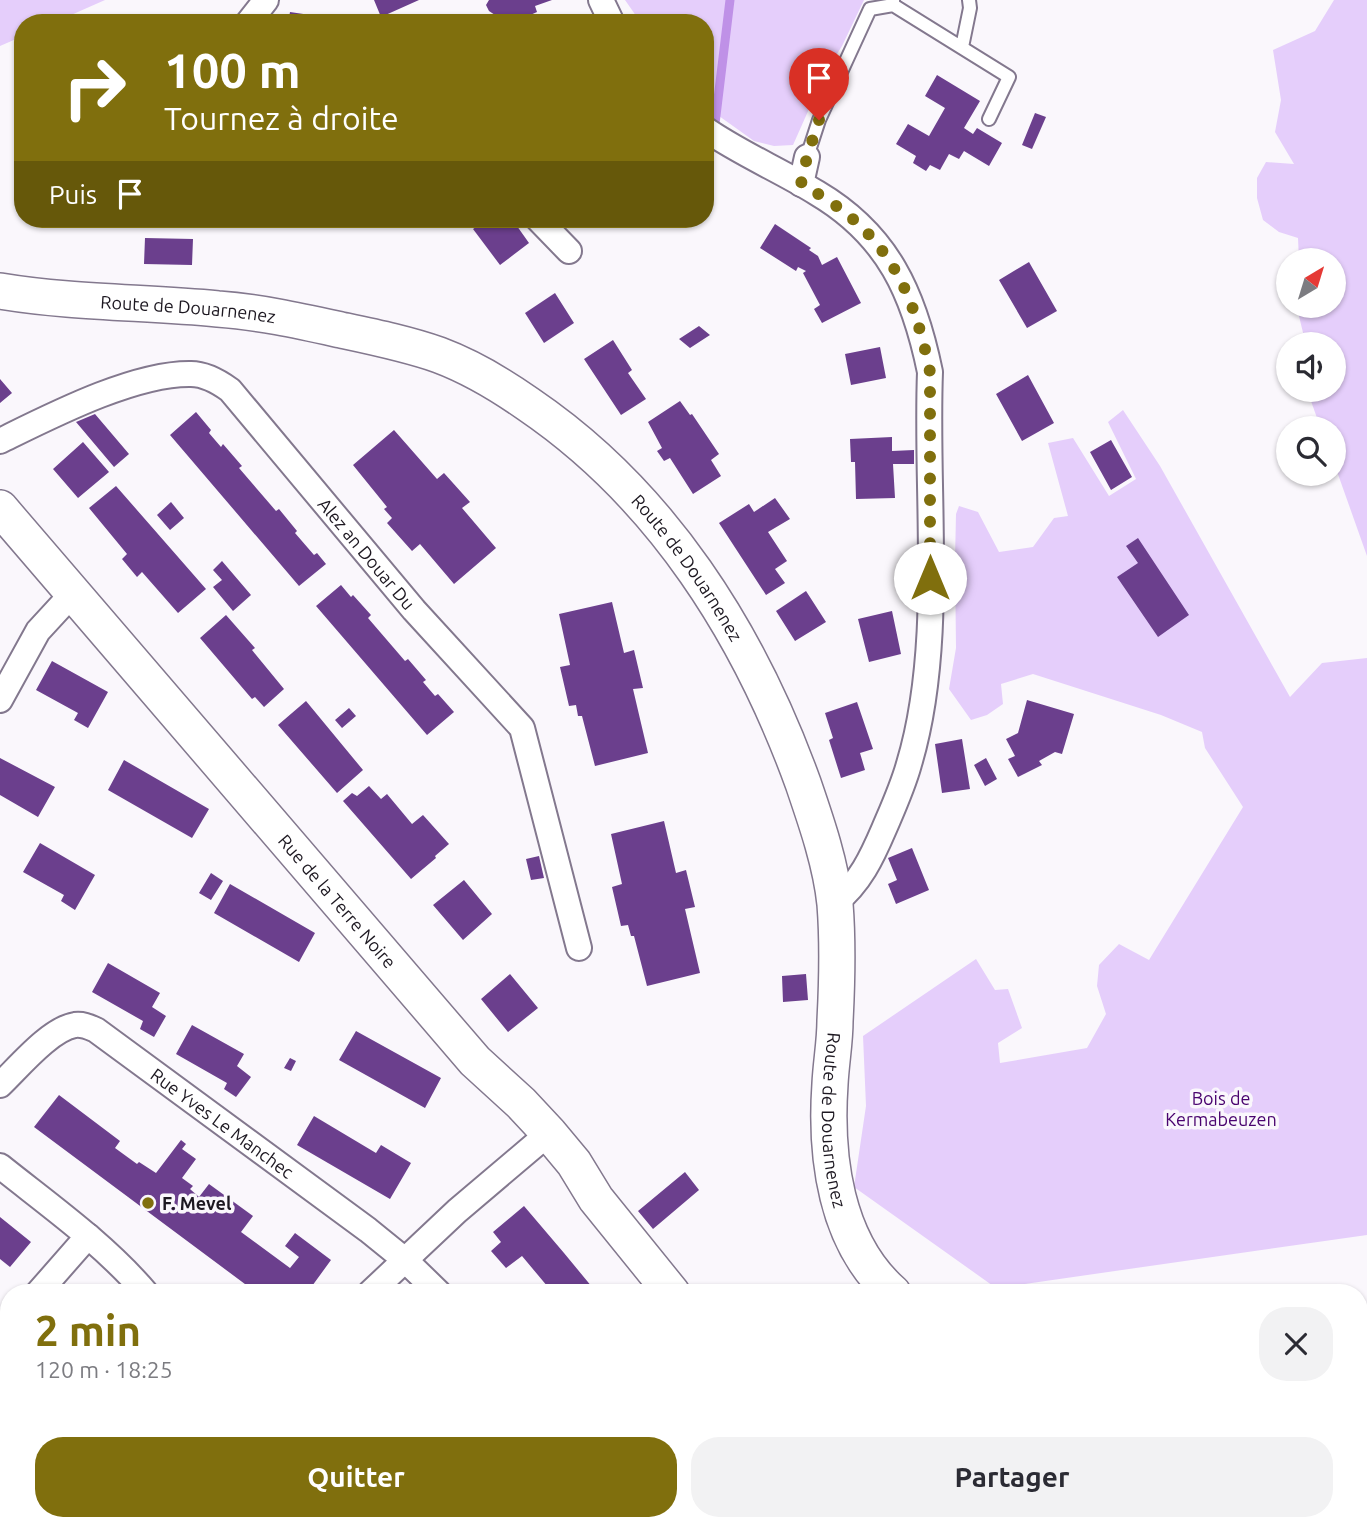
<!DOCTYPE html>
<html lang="fr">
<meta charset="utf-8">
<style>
body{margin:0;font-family:Ubuntu,sans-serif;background:#f2f2f3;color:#2b2b33;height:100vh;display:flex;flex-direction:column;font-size:26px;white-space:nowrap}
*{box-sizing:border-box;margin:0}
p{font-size:23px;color:#7c7c81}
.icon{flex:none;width:38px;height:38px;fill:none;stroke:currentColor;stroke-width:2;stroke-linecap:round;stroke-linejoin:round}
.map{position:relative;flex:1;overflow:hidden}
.details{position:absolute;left:0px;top:1284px;width:1368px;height:247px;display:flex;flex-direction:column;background:#fff;border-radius:28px 28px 0 0;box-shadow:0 2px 5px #0004}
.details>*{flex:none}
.top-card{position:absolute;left:14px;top:14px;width:700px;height:214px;border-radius:28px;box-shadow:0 2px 5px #0004;background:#806f0d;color:#fff;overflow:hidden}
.needle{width:46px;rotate:38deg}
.tools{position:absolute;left:1276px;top:248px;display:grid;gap:14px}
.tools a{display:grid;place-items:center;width:70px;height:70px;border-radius:50%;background:#fff;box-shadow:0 2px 5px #0004;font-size:35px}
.pin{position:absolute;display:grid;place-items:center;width:60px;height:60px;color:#fff;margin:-72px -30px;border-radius:50% 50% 50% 0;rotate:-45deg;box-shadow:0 0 7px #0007}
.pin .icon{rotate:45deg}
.me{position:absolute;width:77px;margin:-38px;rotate:0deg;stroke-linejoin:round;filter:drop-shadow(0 0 5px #0008)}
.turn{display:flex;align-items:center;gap:24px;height:147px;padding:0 35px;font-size:32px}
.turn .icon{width:91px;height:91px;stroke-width:2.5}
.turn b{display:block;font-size:49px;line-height:60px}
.then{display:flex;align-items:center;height:66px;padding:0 35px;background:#0003;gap:14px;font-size:26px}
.round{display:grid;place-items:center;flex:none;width:74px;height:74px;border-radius:28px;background:#f2f2f3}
.headline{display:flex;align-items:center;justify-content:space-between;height:119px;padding:0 35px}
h1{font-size:42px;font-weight:700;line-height:52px;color:#806f0d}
.action{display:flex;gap:14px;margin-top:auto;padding:14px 35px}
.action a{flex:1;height:80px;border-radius:28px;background:#806f0d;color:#fff;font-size:28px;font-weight:700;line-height:80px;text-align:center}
.action a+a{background:#f2f2f3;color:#2b2b33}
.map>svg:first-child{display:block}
.built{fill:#f1e7fb}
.green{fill:#e5cefb}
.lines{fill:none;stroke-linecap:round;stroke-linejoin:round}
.stream{stroke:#bf91e7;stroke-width:9}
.building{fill:#6b3f8d}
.lane-casing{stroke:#83788e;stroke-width:16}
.street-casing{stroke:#83788e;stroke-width:28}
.secondary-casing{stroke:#83788e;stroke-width:38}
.lane{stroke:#fff;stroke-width:12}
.street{stroke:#fff;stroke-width:24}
.secondary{stroke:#fff;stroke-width:35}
.route{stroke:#806f0d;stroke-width:12;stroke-dasharray:0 21.6}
.poi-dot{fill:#806f0d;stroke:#faf7fc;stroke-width:2.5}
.labels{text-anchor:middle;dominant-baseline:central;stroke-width:7;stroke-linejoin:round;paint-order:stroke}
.street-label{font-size:18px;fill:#1d1821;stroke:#faf7fc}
.park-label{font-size:18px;fill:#4a046f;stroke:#faf7fc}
.poi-label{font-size:18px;font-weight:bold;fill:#1d1821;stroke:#faf7fc;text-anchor:start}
</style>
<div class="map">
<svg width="1367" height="1530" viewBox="0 0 1367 1530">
<rect width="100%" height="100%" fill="#faf7fc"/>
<path class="built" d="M1360,1392l7,1v137h-205l10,-8h188z"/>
<path class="green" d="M0,0h105l-52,23h-30v13l-23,10z
M625,0h239l-22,46 -17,27 -32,72 -19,1 -20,-5 -49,-35v-83h-64z
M1334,0h33v556l-33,-93v-34h-13l-14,-39h27v-45h-28l-8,-33 1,-6h35v-45h-35l-1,-23 -19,-6 -16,-12 -6,-22v-20l9,-16 28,2 -19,-32 6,-32 -8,-50 42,-19z
M1123,410l37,56 130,231 32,-34 45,-5v577l-371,53 -142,-101 12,-81 -3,-70 113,-77 19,31 13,-1 14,39 -24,15 2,20 87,-15 19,-34 -9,-28 2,-21 20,-21 30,16 94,-153 -38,-59 -3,-16 -41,-17 -128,-41 -32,10 2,20 -16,11 -16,5 -22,-31 7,-41 -1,-88 1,-46 3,-8 19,6 21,40 34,-5 21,-29 14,-2 -20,-73 25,-5 36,58 27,-17 -28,-57z"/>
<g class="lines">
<path class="stream" d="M714,132l16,-132"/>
</g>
<path class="building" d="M374,0h45l-38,17z
M489,0h63l-17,6 2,6 -9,4 2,5 -28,2 -3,-9 -4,1 -6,-4 -3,-6z
M290,12l40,6v5h-42z
M937,75l43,26 -16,27 9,6 4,-6 25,15 -13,23 -25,-15 -5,8 -10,-5 -9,16 -10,-5 -4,6 -13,-8 3,-7 -20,-12 12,-20 21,12 16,-28 -20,-12z
M1035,113l11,4 -14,32 -10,-4z
M487,219h25l17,24 -29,22 -27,-36z
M775,224l36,24 -2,2 9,6 4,9 15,-8 24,46 -39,20 -8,-14 6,-4 -17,-32 3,-2 -8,-4 -2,4 -36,-23z
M145,238l48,1 -1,26 -48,-1z
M1029,262l28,49 -30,17 -28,-48z
M555,293l19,30 -30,20 -19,-30z
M699,326l11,9 -20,13 -11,-9z
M613,340l19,30 -4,3 18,26 -25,16 -37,-56z
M880,347l6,31 -35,7 -6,-31z
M1028,375l26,48 -32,18 -26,-47z
M0,379l12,14 -12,10z
M680,401l10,14 2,-1 27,40 -8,6 10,16 -28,18 -23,-36 -6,3 -7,-10 5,-3 -14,-26z
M196,412l15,18 -2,3 12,14 2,-3 19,22 -3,2 37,43 3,-2 18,22 -2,2 19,22 3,-2 9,11 -27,22 -129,-151z
M95,414l34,40 -15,13 -38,-45z
M394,430l43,49 7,-6 26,29 -8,6 34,40 -42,36 -34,-40 -8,7 -25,-28 5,-5 -8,-9 3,-2 -34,-42z
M892,437v14l22,-1v14h-21l2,34 -39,1 -1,-37h-4l-1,-23z
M1111,440l21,37 -21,13 -21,-38z
M83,442l26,30 -31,26 -25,-29z
M116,486l90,103 -28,24 -36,-41 -5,5 -15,-18 5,-5 -38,-46z
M775,498l15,21 -22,13 19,29 -12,8 10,14 -19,12 -47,-72 30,-19 5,8z
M171,502l13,16 -14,12 -13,-15z
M1138,538l51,77 -31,22 -41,-60 21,-14 -12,-17z
M222,561l29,34 -18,16 -20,-24 9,-7 -9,-10z
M341,585l10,12 2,-2 18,20 -3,3 37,43 3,-2 18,21 -3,2 12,14 3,-2 16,18 -27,23 -111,-129z
M806,591l20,31 -31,19 -19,-30z
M612,602l12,51 10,-3 9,38 -10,1 15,64 -53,13 -13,-50h-4l-2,-11 -7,1 -9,-39 10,-2 -11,-51z
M892,611l9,43 -32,8 -11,-43z
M226,615l29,33 -3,2 32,39 -20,18 -9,-10 -3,2 -52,-61z
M52,661l56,31 -20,36 -14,-8 4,-7 -42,-23z
M1027,700l47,14 -12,40 -7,-2 -16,9 3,4 -24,12 -10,-18 7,-3 -9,-17 12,-6z
M306,701l57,69 -26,23 -59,-68z
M857,702l16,47 -13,4 5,17 -24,8 -12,-38 4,-2 -8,-25z
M349,708l7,8 -14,12 -7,-8z
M962,739l8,50 -28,4 -7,-49z
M0,758l55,29 -17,30 -38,-22z
M986,758l11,21 -12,7 -11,-21z
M124,760l85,49 -17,29 -84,-48z
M369,786l12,13 6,-5 25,30 11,-9 26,29 -14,12 1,2 -25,21 -68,-78 9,-8 5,3z
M664,821l12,52 10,-3 9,37 -10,2 15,64 -53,13 -13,-50h-3l-3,-11 -7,1 -9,-39 10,-3 -11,-50z
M40,843l55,32 -20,35 -14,-9 3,-6 -41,-23z
M912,848l17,42 -33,14 -8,-20 9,-4 -9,-22z
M539,856l5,22 -13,2 -5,-21z
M211,873l12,8 -12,19 -12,-7z
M464,880l28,34 -29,26 -30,-35z
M230,884l85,49 -16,29 -85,-49z
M108,963l52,30 -8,14 14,9 -12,21 -14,-8 3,-8 -51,-29z
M510,974l28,34 -30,24 -27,-33z
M806,974l2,26 -25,2 -1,-26z
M192,1025l52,29 -7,12 14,11 -15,20 -12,-8 3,-6 -51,-29z
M356,1031l85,47 -16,30 -86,-48z
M290,1058l6,3 -5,10 -7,-3z
M59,1095l61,46 -5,7 22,16 2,-2 17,11 25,-33 5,4 -4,5 14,10 -14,19 11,8 -3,3 9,8 10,-13 44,32 -12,16 49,36 9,-11 -14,-11 10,-13 36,27 -24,33h-50l-223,-166z
M314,1116l62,37 5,-8 30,18 -21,36 -93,-54z
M685,1172l14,18 -46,39 -15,-18z
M524,1206l40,47 33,40h-44l-31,-37 -16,12 -15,-17 10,-9 -8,-10z
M0,1217l31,25 -21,25 -10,-8z
M0,1387l9,5v39l-9,-5z
M31,1522h68l14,8h-69z
M619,1522h21l14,8h-39z
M772,1522h49l6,8h-49z
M1044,1522h14l6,8h-29z"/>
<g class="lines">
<g class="lane-casing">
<path id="lane" d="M893,0v5l116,72 -20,42
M962,47l8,-39 -1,-8
M807,157l12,-37 51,-111 23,-4"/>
</g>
<g class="street-casing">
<g id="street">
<path d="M601,0l11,23"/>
<path d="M248,23l18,-23"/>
<path d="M705,129c36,25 75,41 112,64 71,42 97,101 113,179 -5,124 15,273 -21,392 -6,22 -16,44 -25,65 -12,28 -24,54 -49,74"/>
<path d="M801,184l6,-27"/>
<path d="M538,219l31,32"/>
<path id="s1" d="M0,441c51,-25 134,-68 191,-67 14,0 28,8 39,16l184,220 108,118 57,220"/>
<path d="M0,700l38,-69 35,-38"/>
<path id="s2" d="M0,1085c18,-17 50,-56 75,-60 8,-1 14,2 21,5l272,200 37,30 34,33"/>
<path d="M0,1166c50,40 104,78 146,127"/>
<path d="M38,1293l50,-57"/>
<path d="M370,1293l87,-82 92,-78"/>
<path d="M0,1336l9,-10"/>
<path d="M343,1522l6,8"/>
</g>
</g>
<g class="secondary-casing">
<g id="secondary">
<path id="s3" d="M0,291c72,12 145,11 218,18 42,3 82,12 123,21 33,7 67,14 98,25 32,12 62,30 89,49 134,91 221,230 275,379 13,38 28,81 32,121 3,38 2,79 0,117 0,21 -4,42 -5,63 -5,72 5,158 63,209"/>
<path id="s4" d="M0,508l475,553 46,42 28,30 25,30 22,36 76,94"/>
<path d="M1360,1357h7"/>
<path d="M864,1522l7,8"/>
</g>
</g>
<use href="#lane" class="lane"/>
<use href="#street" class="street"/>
<use href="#secondary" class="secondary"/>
</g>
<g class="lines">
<path class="route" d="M819,120l-12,37 -6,27c82,44 111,99 129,188v206"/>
</g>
<circle class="poi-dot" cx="148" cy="1203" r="7"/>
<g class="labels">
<g class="street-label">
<text stroke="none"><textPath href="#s3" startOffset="189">Route de Douarnenez</textPath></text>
<text stroke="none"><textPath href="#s1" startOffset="460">Alez an Douar Du</textPath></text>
<text stroke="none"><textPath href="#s3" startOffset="777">Route de Douarnenez</textPath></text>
<text stroke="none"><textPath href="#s4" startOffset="518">Rue de la Terre Noire</textPath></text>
<text stroke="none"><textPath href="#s3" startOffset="1365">Route de Douarnenez</textPath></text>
<text stroke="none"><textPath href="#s2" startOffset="276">Rue Yves Le Manchec</textPath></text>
</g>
<g class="park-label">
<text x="1221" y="1098">Bois de<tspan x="1221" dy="21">Kermabeuzen</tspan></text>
</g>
<g class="poi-label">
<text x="162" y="1203">F. Mevel</text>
</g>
</g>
</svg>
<div class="tools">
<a><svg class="needle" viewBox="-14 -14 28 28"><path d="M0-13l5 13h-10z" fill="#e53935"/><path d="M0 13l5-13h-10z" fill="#7c7c81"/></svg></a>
<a><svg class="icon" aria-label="sound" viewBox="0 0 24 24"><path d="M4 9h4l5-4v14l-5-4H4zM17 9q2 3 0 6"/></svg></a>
<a><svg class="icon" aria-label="search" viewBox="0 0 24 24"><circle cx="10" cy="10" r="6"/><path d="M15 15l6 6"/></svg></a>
</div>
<div class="pin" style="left:819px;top:120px;background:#d93025"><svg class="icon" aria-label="arrive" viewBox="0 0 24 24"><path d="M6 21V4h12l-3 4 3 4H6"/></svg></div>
<svg class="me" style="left:930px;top:578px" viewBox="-20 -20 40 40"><circle r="19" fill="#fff"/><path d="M0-13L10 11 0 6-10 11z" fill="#806f0d"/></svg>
<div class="top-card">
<div class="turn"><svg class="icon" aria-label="right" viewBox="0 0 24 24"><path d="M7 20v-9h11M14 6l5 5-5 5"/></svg><div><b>100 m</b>Tournez à droite</div></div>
<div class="then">Puis<svg class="icon" aria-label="arrive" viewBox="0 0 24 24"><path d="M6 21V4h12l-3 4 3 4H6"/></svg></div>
</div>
<section class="details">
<div class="headline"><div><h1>2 min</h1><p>120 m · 18:25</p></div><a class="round"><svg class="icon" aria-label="close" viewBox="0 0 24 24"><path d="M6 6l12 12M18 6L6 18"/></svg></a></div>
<div class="action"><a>Quitter</a><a>Partager</a></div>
</section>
</div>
